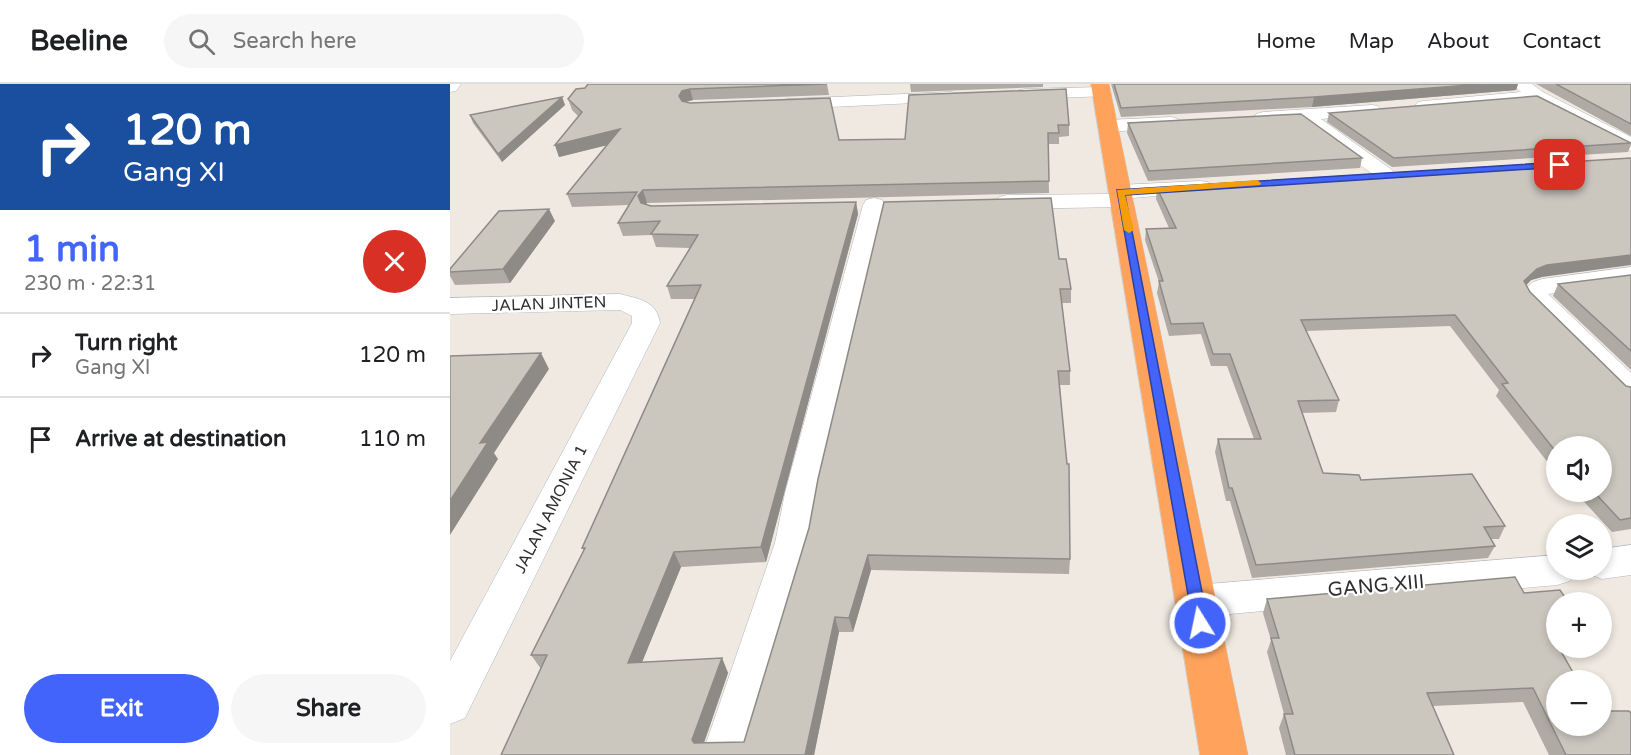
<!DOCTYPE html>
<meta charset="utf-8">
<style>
body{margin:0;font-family:"Varela Round",sans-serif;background:#f6f6f6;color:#202124;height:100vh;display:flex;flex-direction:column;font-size:22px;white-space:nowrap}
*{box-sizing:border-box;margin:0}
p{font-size:20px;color:#757577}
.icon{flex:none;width:33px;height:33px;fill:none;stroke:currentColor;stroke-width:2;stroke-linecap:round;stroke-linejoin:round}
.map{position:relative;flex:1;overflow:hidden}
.side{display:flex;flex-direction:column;background:#fff;width:450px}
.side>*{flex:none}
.banner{background:#1a4fa0;color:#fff;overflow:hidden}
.buttons{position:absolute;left:1096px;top:352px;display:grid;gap:12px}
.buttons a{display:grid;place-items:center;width:66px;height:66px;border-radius:50%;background:#fff;box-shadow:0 3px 9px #0003;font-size:30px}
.pin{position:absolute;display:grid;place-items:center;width:51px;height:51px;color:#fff;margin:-26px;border-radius:12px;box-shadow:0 3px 9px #0006}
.me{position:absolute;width:66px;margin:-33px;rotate:350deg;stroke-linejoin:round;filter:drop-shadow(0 0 4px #0008)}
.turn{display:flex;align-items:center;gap:21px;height:126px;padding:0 24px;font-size:27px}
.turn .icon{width:78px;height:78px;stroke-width:2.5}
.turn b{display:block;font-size:42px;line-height:51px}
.round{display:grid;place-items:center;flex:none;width:63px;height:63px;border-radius:32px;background:#f6f6f6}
.summary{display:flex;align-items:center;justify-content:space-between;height:102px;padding:0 24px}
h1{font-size:36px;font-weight:700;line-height:45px;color:#4264fb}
.button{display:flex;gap:12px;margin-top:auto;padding:12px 24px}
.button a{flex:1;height:69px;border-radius:36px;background:#4264fb;color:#fff;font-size:24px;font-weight:700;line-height:69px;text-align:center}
.button a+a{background:#f6f6f6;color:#202124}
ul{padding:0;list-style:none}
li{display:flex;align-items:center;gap:18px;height:84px;padding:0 24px;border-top:2px solid #e0e0e0}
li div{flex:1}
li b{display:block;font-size:22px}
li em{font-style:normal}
header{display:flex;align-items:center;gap:36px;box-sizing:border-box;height:84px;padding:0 30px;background:#fff;border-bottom:2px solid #e0e0e0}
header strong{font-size:28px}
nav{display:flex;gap:33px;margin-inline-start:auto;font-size:21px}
.search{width:420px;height:54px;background:#f6f6f6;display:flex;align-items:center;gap:15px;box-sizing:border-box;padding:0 21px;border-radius:33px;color:#757577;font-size:22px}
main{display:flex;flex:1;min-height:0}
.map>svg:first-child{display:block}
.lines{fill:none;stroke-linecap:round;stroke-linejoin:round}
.street-casing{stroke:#b4b7c1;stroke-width:1}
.highway-casing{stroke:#c9c9c9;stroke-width:1}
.street{fill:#fff;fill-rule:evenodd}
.highway{fill:#ffa35c;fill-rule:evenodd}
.wall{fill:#afaba4}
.shaded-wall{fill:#8e8b86}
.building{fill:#cbc7bf;stroke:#8e8b86;stroke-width:1.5}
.route{fill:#4264fb;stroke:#2b41a3;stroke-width:1.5}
.slow{fill:#f59e0b}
.labels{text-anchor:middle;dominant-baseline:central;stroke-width:4.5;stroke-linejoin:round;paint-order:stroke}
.street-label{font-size:16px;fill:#2e2e2e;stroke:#fff}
.near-street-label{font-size:20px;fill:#2e2e2e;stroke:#fff}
</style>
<header>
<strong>Beeline</strong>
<div class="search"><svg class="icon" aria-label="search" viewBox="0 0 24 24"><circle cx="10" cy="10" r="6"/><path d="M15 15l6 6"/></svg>Search here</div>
<nav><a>Home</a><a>Map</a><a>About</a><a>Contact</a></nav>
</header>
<main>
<section class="side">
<div class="banner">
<div class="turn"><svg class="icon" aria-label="right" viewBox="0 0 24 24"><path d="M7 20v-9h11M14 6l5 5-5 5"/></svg><div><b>120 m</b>Gang XI</div></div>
</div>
<div class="summary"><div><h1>1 min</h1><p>230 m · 22:31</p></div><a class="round" style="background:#d93025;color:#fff"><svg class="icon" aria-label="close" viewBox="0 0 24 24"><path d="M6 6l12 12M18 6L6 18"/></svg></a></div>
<ul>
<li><svg class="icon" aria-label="right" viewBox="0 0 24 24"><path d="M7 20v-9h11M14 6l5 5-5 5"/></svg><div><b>Turn right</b><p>Gang XI</p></div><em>120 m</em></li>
<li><svg class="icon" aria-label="arrive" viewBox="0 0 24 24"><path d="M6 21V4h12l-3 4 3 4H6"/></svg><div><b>Arrive at destination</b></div><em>110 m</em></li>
</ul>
<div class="button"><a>Exit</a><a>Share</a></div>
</section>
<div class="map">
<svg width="1181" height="671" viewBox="0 0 1181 671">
<rect width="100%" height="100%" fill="#efe9e1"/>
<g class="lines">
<g class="street-casing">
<path id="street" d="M0,0h11l-5,7 -6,1z
M1062,0h20l11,8 88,45v14l-97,-49 -110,9 -6,-1 -3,-4 3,-4 6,-1 97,-9z
M652,3l6,1 3,4 -3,4 -83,3 -6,-1 -3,-4 3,-4 6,-1z
M501,8l6,1 3,4 -3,4 -169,8 -6,-1 -3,-4 3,-4 6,-1z
M922,21l6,1 3,4 -3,4 -57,5 71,51 3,4 -3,4 -7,2 -7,-2 -72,-52 -1,-6 -42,4 -7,-2 -2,-4 2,-4 7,-2z
M721,33l7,2 2,4 -2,4 -70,5 -7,-2 -2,-4 2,-4 7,-2z
M750,97l8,1 3,5 -3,5 -76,6 2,2 -3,5 -8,2 -116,2 -8,-2 -3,-5 3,-5 8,-2 103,-1 2,-7 8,-2z
M424,114l8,2 3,5 -66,288 -8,50 -63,212h-46l73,-212 10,-50 78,-288 3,-5z
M1181,183v16l-83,11 83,79v27l-11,-3 -93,-94 -6,-10 12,-11 9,-3z
M170,210c19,5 37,7 40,29l-195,395 -15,6v-63l182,-338v-7l-12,-6 -170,4v-16z
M1181,461v30l-29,4 -13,-5 -3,-4h16v-21z
M1107,471v15h19l-6,11 -13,4 -361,32 -14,-5 -6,-11 6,-11 14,-5z"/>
</g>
<g class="highway-casing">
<path id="highway" d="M641,0h18l139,671h-48z"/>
</g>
<use href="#street" class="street"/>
<use href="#highway" class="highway"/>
</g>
<path class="wall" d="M377,0l2,11 -136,5 -8,2 154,38 66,-1 4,-44 160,30v11l-10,1v7h-11l1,49 -402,10 -2,2 6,1 205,-4 2,12 -92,348 -85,5 -39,95 80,-4 6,15 -24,70 40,-1 315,-483 12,30v14h-9l8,68v14h-10l10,174 -1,15 -198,-4 -18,62h-14l-25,123h-313l40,-86 -10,-14 53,-104 -2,-3 112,-249h-23l-4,-13 23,-38 -34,-1 -4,-12 -29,1 -5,-13 11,-18 -57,2 -5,-13 40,-49 -48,12 -4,-12 24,-28 -7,-7 -4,-11 8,-10z
M460,0h133v3l-132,5z
M661,0h407l-2,6 -204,17 -191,10z
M1086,0h95v52z
M112,13l3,8 -63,57 -29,-39 -3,-8z
M879,29l302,30v2l-3,7 -236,15 -65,-45z
M678,39l234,35 -2,10 -212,13 -21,-48z
M707,104l385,89 -11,3 -5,5 4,7 96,94 5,1v142l-19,3 -37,-40h27l-45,-45v26l-8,-9 -53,-68 3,-6 -49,-64 -144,5 33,69 -3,12 -34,1 21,60 38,7 144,46 -6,13h-8l4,7 -7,12 -236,20 -22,-77h-4l-11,-49 3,-13h36l-27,-73h-16l-10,-32 -32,2 -12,-43 2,-11 -14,-42 1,-11 23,-1 -13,-29z
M105,137l-45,62 -55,2 -5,-9v-7z
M1181,191v95l-78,-74 5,-12z
M1074,509l33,10v45h25l-1,2 -20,1 -4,30 74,74h-82l-26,-53 -90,4 21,49h-168l-7,-27 5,-14 -17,-62 4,-12 -8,-27 4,-14z"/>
<path class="shaded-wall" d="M1033,0h35l-2,6 -204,17 2,-10z
M240,5l3,11 -8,2 -3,5 -3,-11 3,-5z
M112,13l3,8 -63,57 -4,-8z
M170,45l4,12 -65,16 -4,-12z
M193,106l4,13 -5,6 -4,-13z
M406,118l2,12 -92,348 -5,-15z
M99,125l6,12 -45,62 -7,-14z
M1181,171v10l-89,12 -11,3 -12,13 5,-12 13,-12 10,-4z
M91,269l8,16 -55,84 4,6 -48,76v-34l30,-58z
M224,468l7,15 -45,110 -8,-14z
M418,471l3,15 -18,62 -4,-14z
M385,533l4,15 -25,123h-9z
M272,574l6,15 -28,81 -8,-14z"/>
<path class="building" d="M138,0h239l-137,5 -8,2 -3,5 3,5 8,2 140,-5 9,42 66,-1 4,-44 157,-6 3,36h-11l1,8h-11l1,48 -406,9 -5,6 3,7 10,3 205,-4 -95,345 -87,5 -46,111 94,-5 -30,82 2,3 50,-1 65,-214 9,-49 66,-277 167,-4 8,61h7l5,30h-11l10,82h-12l9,93h2l1,95 -202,-4 -19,63 -14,-1 -30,138h-304l46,-100h-16l54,-107h-3l119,-263 -34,1 31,-51 -47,-1 9,-13 -42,2 19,-31 -70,2 53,-65 -65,16 27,-33 -14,-13 8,-10 9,-1z
M664,0h369l-169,13 -193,11z
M1106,0h75v40z
M1087,12l94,47 -237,15 -65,-45z
M112,13l-64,57 -28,-39z
M851,30l61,44 -213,13 -21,-48z
M1181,74v97l-84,10 -10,4 -13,12 6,11 96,94 5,1v131l-11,2 -26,-28h8v-45h-45v6l-55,-69 6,-1 -53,-68 -154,5 38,80 -41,1 25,72 36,2 2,5 111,-6 33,52 -21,1 11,19 -239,19 -24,-77h-3l-11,-49h43l-31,-85h-17l-10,-31 -32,1 -12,-43h4l-17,-52 30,-1 -19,-40z
M99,125l-46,60 -53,3v-3l49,-58z
M1181,191v76l-73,-67z
M91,269l-61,90 8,-1 -38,59v-145z
M1065,493l9,16 36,-3 9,13h-12v35l-4,1 4,6v3h2l19,33h-21v45h45v-15h27l2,2v42h-65l-33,-67 -106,5 27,62h-159l-11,-41h9l-22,-76h8l-12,-39z"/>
<path class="route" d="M1110,78l5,3 -2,2 -438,28 83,428 -2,6 -6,2 -6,-2 -77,-439z"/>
<path class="slow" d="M807,96l4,3 -1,2 -135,10 9,35 -5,3 -5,-3 -7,-40z"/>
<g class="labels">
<g class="street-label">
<text transform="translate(99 220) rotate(-2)">JALAN JINTEN</text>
<text transform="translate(101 425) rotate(-63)">JALAN AMONIA 1</text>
</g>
<g class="near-street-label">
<text transform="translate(926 502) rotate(-5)">GANG XIII</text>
</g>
</g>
</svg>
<div class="buttons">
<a><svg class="icon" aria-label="sound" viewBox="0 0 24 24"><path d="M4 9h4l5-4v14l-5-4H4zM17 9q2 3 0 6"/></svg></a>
<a><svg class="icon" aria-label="layers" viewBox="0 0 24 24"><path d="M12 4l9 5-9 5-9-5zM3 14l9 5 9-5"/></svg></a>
<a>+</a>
<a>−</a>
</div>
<div class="pin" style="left:1110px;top:81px;background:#d93025"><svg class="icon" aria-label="arrive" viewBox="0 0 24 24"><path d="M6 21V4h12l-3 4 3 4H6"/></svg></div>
<svg class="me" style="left:750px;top:539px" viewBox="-20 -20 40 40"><circle r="17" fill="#4264fb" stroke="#fff" stroke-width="3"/><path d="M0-11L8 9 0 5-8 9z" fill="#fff"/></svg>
</div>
</main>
